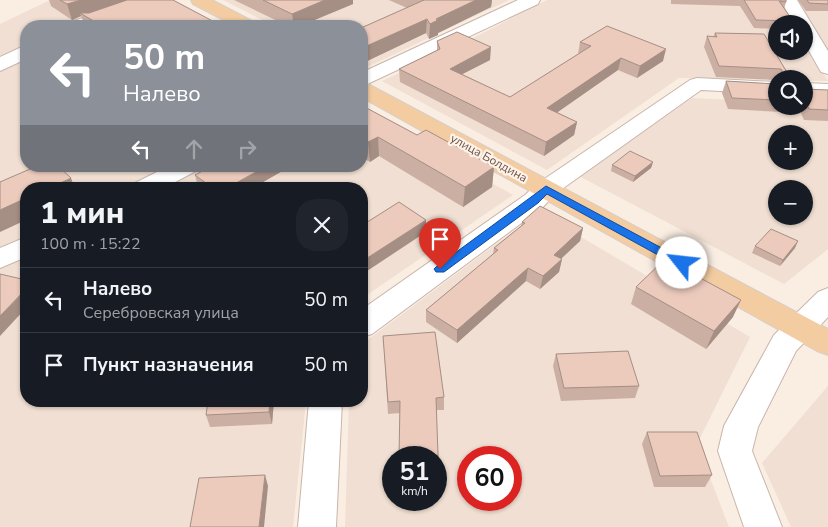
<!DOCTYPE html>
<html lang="ru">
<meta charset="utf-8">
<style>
body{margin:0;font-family:"Nunito Sans",sans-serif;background:#20242c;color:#f1f3f6;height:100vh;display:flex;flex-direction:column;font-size:19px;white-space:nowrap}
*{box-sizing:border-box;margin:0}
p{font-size:16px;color:#9ea1a6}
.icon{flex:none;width:28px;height:28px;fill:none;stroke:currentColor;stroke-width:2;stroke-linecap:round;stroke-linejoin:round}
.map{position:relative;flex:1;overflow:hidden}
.side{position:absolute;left:20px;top:182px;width:348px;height:225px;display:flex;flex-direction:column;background:#171b24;border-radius:20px;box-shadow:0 1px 4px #0004}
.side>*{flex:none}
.top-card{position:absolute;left:20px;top:20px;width:348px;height:152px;border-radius:20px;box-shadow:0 1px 4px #0004;background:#8c9099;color:#fff;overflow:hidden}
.buttons{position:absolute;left:768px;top:15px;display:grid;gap:10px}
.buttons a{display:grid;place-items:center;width:45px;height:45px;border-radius:50%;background:#171b24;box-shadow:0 1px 4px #0004;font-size:25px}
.speed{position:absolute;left:382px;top:446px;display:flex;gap:10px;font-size:25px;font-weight:700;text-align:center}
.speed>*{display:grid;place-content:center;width:65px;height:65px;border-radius:50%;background:#171b24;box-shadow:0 1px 4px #0004;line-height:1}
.speed small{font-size:12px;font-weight:400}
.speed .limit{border:8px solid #d22;background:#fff;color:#111}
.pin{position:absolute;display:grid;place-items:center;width:42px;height:42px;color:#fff;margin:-51px -21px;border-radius:50% 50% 50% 0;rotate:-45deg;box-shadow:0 0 5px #0007}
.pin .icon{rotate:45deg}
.me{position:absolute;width:55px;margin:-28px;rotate:299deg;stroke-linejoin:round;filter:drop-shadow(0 0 4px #0008)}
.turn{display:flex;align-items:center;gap:18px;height:105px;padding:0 20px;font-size:22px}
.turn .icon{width:65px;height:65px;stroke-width:2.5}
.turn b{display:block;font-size:35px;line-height:42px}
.lanes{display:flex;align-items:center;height:48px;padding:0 20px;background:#0003;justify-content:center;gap:25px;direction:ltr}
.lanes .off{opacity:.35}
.round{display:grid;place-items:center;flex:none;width:52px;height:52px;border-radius:20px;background:#20242c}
.headline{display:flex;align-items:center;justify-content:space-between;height:85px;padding:0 20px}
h1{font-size:30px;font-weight:800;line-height:38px}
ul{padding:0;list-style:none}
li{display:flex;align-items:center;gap:15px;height:65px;padding:0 20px;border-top:1px solid #363941}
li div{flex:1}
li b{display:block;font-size:19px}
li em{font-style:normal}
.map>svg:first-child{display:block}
.residential{fill:#f0dfd2;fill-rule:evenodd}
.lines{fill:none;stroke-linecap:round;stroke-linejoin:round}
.minor-casing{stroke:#c9b5ab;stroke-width:2}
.major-casing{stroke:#d7cfcd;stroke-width:2}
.minor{fill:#fff;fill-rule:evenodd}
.major{fill:#f3cca1;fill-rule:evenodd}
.wall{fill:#cbafa3}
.shaded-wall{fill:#a58e84}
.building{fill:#eccbbd;stroke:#a58e84}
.route{fill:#1a73e8;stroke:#114b97}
.labels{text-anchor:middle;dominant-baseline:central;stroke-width:4.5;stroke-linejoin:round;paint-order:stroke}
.street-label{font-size:12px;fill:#6f544c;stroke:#fdf3e8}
</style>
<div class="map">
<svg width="828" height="527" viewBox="0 0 828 527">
<rect width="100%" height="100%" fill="#faeee3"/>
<path class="residential" d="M50,0h115l47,26h-186v140h335v-56l152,85 -152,104v-110h-335v212h280l-13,126h-293v-503z
M223,0h286l-148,70v-44h-87z
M547,0h227l2,51h28v-8l24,38 -149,-3 -132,92 -165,-89 93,-44z
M793,0h35v52z
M692,98l84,4v4l52,-2v145l-44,35 -205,-108zM776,134h28v27h-28zM776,189h28v27h-28z
M539,212l211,125 -53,107 32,83h-384l4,-126h12v-56zM394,458h42v42h-42zM469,458h42v42h-42z
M828,386v141h-37l-29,-64z"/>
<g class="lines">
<g class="minor-casing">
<path id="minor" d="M135,0h24l-2,4 -64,22h-25l3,-4z
M518,0h22l-2,4 -177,83v-14z
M781,0h16l31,51v23l-7,-2 -17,-30v-18h-11z
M26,45v14l-26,12v-14z
M697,78l79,4v12l-75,-4 -146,104 -12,13 -171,127 -11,3v-27l164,-115 12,-11 153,-104z
M804,83l24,1v12l-24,-1z
M169,166h31l-4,5 -34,18h-32l3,-5z
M26,237v20l-26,11v-20z
M828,288v29l-32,34 -38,76 -6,24 30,76h-38l-26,-76 6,-25 50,-91 44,-43z
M309,401h33l-6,126h-38z"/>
</g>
<g class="major-casing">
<path id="major" d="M191,0h21l42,22 3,4h-22l-42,-22z
M361,82l7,2 460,245v26l-11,-4 -456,-254z"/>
</g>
<use href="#minor" class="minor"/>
<use href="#major" class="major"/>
</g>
<path class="wall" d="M49,0h124l49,26h-137l-4,-10 -9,4 -21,-14z
M234,0h119v4l-53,22h-12z
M389,0h103l-1,7 -53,26v2l-9,4 -3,-6 -63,30 -2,-1v-34l46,-20z
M671,0h115v2l-2,7 9,12 -1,3h-16v5l-22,-1 -14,-22 -69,-2z
M798,0h30v11h-22z
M715,33l49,1 27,45h-15v1l-60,-3 -12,-30 3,-11 6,1z
M437,41l53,19 -28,14 48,23 68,-43 2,-12 83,19 -26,17 -19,-8 -61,42 20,10 -3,13 -30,21 -144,-74 -1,-13 38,-19z
M726,81l50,3v22h28v-17l24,1v31l-24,-1 -4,-9v2l-72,-4 -6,-16z
M361,105l56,30 77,32 -2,20 -29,20 -84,-51 -9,6 -9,-5z
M26,124v17l-6,-14z
M653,162l-2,6 -18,14 -22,-11 1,-6z
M212,166h79l-40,23h-51l-2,-2 -3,-12z
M522,222l61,6 -3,13 -19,18h1l-3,13 -19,17 -14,-8 -69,62 -31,-21v-12l67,-56 1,-6 27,-22z
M755,246l40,2 -15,18 -28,-13z
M636,287l97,30 -27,32 -75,-45z
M383,336l61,61v13h-8l3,73 -1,12h-2v-37l-36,-45 -12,1z
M556,354l83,32 -4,12 -74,3 -8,-35z
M274,401l-2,23 -62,3 -4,-12z
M647,432l65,43 -7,12h-51l-12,-43z"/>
<path class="shaded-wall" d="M81,0h48l-45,15 -4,-2 1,3 -9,4 -5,-16z
M325,0h28v4l-53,22h-6l-2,-12z
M476,0h16l-1,7 -53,26v2l-9,4 1,-15 6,-5z
M427,19l-1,14 -63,30 -1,-15z
M491,47l-1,13 -41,21 1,-12z
M666,49l-3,12 -26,17 3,-12z
M621,58l-3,12 -73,51 2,-13z
M577,122l-3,13 -30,21 2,-14z
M378,137l1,19 -9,6 -2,-20z
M653,162l-2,6 -18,14 2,-6z
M267,166h24l-40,23h-26z
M494,167l-2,20 -29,20 2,-20z
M71,178l4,11h-27z
M26,198v22l-26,12v-22z
M426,220v12l-65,43v-13z
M583,228l-3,13 -28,26 2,-12z
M798,241l-3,7 -15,18 3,-6z
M562,259l-3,13 -19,17 3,-13z
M528,268l-2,13 -69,62v-13z
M26,289v19l-26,28v-20z
M741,300l-8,17 -27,32 8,-18z
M270,401h4l-2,23 -3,-12z
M265,475l3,11 -4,41h-5z"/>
<path class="building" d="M60,0h21l-14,4z
M127,0h46l49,26h-120l-22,-13h9z
M263,0h62l-33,14z
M423,0h53l-40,19 2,1 -8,4 -3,-5 -65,29 -1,-1v-19l63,-28z
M744,0h42v2l-7,-1 14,20 -37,-1z
M807,0h21v4l-19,-1z
M607,26l59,23 -26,17 -19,-8 -74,50 30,14 -31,20 -147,-73 41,-20 -3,-8 20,-9 34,15 -41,22 60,28 81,-51 -11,-4z
M715,33l49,1 27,45h-9v-8l-1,-2 -62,-3 -12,-30 10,1z
M726,81l50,3v16l-44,-2z
M804,89l24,1v20l-19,-1 -5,-11z
M361,105l56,30 9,-5 68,37 -29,20 -87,-50 -10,5 -7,-4z
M26,124v9l-6,-6z
M630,151l23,11 -18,14 -23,-11z
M37,166h21l13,12 -23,11h-22v9l-26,12v-28z
M212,166h55l-42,23h-11l-19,-14z
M399,202l27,18 -65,42v-36z
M540,206l43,22 -29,27 8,4 -19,17 -15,-8 -71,62 -31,-20 72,-60 -4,-2 31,-25 -3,-1z
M771,229l27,12 -15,19 -28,-14z
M665,259l76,41 -27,31 -78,-44z
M0,274l26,6v9l-26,27z
M435,332l9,65 -8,1 3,85h-3v-25h-37l1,-57 -12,1 -5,-66z
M628,351l11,35 -75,2 -8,-34z
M208,401h62l-1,11 -63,3z
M647,432h50l15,43 -52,1z
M265,475l-6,52h-69l9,-49z"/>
<path class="route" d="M546,186l140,75 2,2 -6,4 -4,-1 -131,-72 -9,9 -94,69h-8l-2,-3 2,-2z"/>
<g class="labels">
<g class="street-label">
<text transform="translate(489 158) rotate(29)">улица Болдина</text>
</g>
</g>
</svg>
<div class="buttons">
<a><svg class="icon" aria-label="sound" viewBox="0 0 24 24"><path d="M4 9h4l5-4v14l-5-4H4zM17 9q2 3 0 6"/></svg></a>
<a><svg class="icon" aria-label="search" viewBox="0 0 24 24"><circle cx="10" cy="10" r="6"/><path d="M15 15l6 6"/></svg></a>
<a>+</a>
<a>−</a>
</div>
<div class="speed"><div>51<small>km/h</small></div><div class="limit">60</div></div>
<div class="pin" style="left:440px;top:269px;background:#d93025"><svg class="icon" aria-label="arrive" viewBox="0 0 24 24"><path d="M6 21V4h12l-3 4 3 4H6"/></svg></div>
<svg class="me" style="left:682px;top:263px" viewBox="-20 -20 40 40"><circle r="19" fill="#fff"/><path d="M0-13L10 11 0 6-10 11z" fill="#1a73e8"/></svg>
<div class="top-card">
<div class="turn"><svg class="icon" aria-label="left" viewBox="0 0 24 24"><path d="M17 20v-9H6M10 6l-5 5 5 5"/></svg><div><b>50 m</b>Налево</div></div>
<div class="lanes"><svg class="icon" aria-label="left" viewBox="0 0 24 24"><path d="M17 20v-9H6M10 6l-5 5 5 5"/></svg><svg class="icon off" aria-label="ahead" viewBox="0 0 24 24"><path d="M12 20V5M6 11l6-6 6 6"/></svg><svg class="icon off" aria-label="right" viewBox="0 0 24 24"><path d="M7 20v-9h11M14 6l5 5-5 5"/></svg></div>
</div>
<section class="side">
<div class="headline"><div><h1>1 мин</h1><p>100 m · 15:22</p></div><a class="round"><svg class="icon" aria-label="close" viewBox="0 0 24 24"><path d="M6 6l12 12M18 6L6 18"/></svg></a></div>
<ul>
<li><svg class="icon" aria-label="left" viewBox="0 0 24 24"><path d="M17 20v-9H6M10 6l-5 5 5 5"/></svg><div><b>Налево</b><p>Серебровская улица</p></div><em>50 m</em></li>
<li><svg class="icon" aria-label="arrive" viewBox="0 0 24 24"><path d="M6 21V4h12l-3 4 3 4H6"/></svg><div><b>Пункт назначения</b></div><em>50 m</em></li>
</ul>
</section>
</div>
